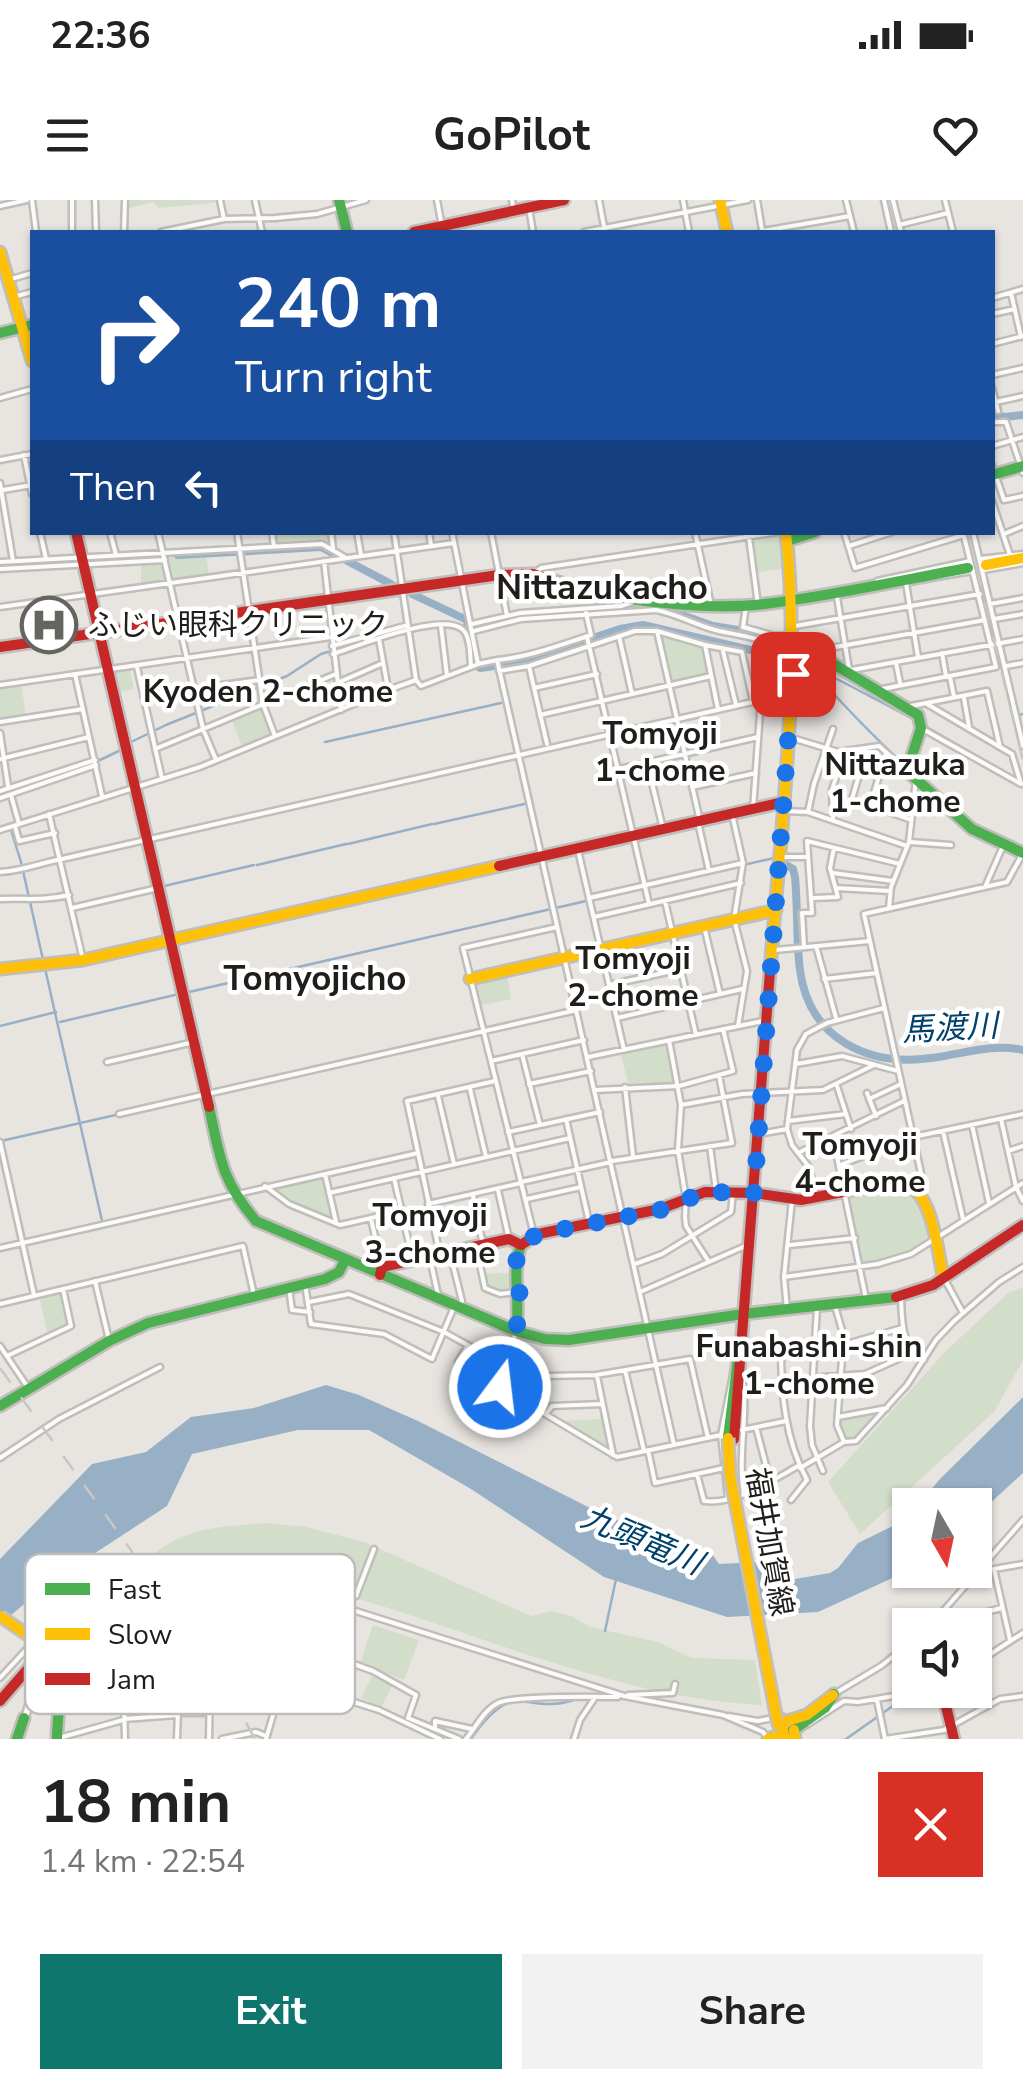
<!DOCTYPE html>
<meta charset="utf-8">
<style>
body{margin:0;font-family:"Nunito Sans","Noto Sans JP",sans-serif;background:#f2f2f2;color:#222;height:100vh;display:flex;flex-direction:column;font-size:38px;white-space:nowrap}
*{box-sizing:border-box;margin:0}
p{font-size:32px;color:#767676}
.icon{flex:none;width:55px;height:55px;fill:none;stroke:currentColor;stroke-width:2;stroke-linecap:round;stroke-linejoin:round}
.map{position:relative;height:1539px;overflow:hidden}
.side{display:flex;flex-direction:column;background:#fff;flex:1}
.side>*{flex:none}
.hud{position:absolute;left:30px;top:30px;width:965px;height:305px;border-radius:0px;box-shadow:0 2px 8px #0004;background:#1a4fa0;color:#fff;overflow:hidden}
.needle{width:65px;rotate:171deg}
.tools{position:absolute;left:892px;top:1288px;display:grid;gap:20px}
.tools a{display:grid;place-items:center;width:100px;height:100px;border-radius:0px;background:#fff;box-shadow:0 2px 8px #0004;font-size:50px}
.pin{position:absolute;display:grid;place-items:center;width:85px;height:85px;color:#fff;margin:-42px;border-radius:20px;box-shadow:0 5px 15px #0006}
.me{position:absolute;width:110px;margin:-55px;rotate:15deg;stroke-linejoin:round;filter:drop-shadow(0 0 8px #0008)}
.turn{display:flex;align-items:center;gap:35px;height:210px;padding:0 40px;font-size:45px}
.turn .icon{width:130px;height:130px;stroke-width:2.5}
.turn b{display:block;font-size:70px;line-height:85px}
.then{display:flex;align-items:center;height:95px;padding:0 40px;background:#0003;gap:20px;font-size:38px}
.round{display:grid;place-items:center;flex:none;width:105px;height:105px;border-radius:0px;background:#f2f2f2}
.overview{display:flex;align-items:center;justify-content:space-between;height:170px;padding:0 40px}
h1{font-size:60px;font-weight:700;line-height:75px}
.button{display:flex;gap:20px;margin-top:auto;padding:20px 40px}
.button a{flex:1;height:115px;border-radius:0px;background:#0f766e;color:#fff;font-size:40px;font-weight:700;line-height:115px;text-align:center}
.button a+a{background:#f2f2f2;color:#222}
.status{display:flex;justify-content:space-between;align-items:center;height:70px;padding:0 50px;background:#fff;direction:ltr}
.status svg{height:28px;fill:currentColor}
header{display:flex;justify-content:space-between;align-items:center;height:130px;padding:0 40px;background:#fff;font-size:45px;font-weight:700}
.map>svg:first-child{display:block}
.green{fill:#d2dec9}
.water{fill:#98b0c6}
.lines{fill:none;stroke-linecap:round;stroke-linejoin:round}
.stream{stroke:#98b0c6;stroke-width:2.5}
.river{stroke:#98b0c6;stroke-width:8}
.street-tunnel{stroke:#c0bdb9;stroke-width:4;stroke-dasharray:4 2;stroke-linecap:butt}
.street-casing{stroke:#c0bebb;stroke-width:9}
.fast-casing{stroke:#c0bebb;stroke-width:15}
.slow-casing{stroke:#c0bebb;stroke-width:15}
.jam-casing{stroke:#c0bebb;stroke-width:15}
.street{stroke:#fcfbfa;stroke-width:4}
.fast{stroke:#4caf50;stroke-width:10}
.slow{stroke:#ffc107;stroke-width:10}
.jam{stroke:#c62828;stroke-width:10}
.rail{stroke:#c8c7c6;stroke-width:2.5;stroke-dasharray:18 18;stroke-linecap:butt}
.slow-bridge-casing{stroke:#c2c0be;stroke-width:15;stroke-linecap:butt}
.slow-bridge{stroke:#ffc107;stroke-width:10}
.route{stroke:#1a73e8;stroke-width:18;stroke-dasharray:0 32.4}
.labels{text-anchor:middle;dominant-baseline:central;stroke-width:9;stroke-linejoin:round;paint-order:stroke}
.poi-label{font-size:30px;fill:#201e1b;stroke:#fff;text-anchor:start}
.street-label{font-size:30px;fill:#201e1b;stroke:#fff}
.neighbourhood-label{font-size:32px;font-weight:bold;fill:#201e1b;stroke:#fff}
.water-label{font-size:32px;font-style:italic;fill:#00416b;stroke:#fff}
.quarter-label{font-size:35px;font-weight:bold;fill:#201e1b;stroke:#fff}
.key{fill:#fff;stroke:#bcbcbb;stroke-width:2.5}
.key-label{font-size:28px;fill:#201e1b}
</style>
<div class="status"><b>22:36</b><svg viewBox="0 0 49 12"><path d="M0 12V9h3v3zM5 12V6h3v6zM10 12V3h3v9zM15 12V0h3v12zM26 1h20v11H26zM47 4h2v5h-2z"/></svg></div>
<header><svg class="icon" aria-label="menu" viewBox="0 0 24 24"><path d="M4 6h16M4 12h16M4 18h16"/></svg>GoPilot<svg class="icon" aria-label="heart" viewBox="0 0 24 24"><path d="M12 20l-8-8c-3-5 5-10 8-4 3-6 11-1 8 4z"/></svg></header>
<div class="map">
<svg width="1023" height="1539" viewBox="0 0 1023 1539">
<rect width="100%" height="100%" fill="#e8e5e1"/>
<path class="green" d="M125,0h97v2l-63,6 -6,-6 -27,7z
M272,333h59l2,17 -11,-7 -47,3z
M782,335l4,33 -31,5 -4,-34z
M163,355h43l3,21 -68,11v-26l23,-1z
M657,432l48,13 6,31 -42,9z
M129,468l5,21 -20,4 -5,-22z
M21,482l5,34 -26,3v-33z
M263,504l12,32 -32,13 -12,-31z
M506,770l5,29 -34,7 -7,-27z
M669,840l9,44 -49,3 -9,-36z
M325,976l10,44 -46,-16 -21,-15z
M892,981c34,12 33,27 43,59l-24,14 -51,14 -14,-75z
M516,1072l1,17 -17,3 -15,-4v-14z
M1023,1087v73l-29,52 -134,122 -32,-52 117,-130 63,-59z
M63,1089l8,37 -23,9 -9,-39z
M885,1210l-30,30 -11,2 -7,-16 1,-9z
M604,1219l9,34 -52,-32z
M267,1323l39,4 58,15 167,74 19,-5 22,5 18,11 68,15 34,16 63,2 7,45c-171,-9 -323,-93 -488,-128 -42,-10 -86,-11 -129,-14 35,-37 75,-36 122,-40z
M373,1425l46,15 -15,40 -44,-17z
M372,1476l20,10 -11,22 -20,-10z"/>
<path class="water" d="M326,1185l33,10 59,26 190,96 104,37 7,10 40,-2 29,7 3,9 4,1 35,-6 8,-5 20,-25 43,-21 9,-8v56l-92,42 -91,5 -123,-40 -133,-88 -102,-59h-71l-106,24 -25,52 -113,74 -54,44v-65l92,-95 54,-12 45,-35 63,-9z
M1023,1197v76l-48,44v-12h-56l20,-25z"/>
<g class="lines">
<path class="stream" d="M86,360l92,-5
M0,365l78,-4
M439,423l29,3
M800,455c13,11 20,23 31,36 24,26 48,51 74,74
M818,469l99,52
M78,479l8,33
M1019,515l4,-1
M925,526l77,45
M325,542l176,-39
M129,543l37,-18 121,-49 34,-22 105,-30
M98,561l25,-12
M911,570l21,20
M422,575l95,-22
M12,591l81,-28
M337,594l84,-19
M0,595l7,-3
M218,621l116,-26
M434,624l95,-21
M11,630l10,32 81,359
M348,644l84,-20
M257,665l89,-21
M160,687l94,-22
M592,700l182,-42
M189,792l397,-91
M60,822l119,-28
M0,826l56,-14
M221,893l129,-30
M1,941l119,-27
M26,1040l231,-52
M605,1431l11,-52
M975,1467l48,-30
M471,1539c46,-66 52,-21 106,-40
M846,1539l54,-38 34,-11"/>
<path class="river" d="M992,215l13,2 18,-2
M178,355l143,-8 70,37
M412,394l55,26 7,41 6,7 41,-6 99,-33 23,-4 133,31 6,5
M468,429l46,-11 145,-11 54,19 37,6 38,17
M781,662l12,7 2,8c3,31 1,62 5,93 9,68 67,97 131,88 32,-4 60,-15 92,-8"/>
<path class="street-tunnel" d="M183,1441l12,-8"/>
<g class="street-casing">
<path id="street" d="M32,0l4,32
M95,0l1,32
M220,0l4,19
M255,0l7,32
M437,0l6,32
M512,0l2,11
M599,0l6,32
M683,0l6,32
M757,0l5,30
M846,0l8,32
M884,0l7,32
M893,0l8,32
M945,0l8,32
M0,6l27,-6
M529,8l4,24
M899,25l49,-12
M763,31l87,-15
M72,32v-32
M124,32l1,-32
M161,32l63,-13 51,-1 42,-4 49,-14
M584,32l164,-32
M8,80l24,-7
M1011,93l10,44
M13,97l19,-5
M992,98l31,-9
M992,114l23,-5
M992,144l31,-8
M992,175l31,-7
M992,188l6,23
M0,198l32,-9
M996,202l27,-6
M992,222h14l17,51
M992,246l31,-9
M24,255l8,39
M0,260l32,-6
M992,265l12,35 19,-4
M0,283l13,78
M3,290l29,-5
M992,301l18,54
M40,332l6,27
M110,332l6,23
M158,332l45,197 13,31
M237,332l26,172 12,32
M272,332l2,15
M331,332l2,16
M357,332l4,23
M394,332l22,148
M429,332l2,13
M452,332l26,132 19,-4 1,4 176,781
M491,332l16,84
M695,332l16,73
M844,332l11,36 109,-33
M973,332l50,214
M1004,334l19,-8
M749,337l9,68
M849,346l43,-14
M980,359l43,-5
M324,361l17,149
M0,362l322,-18 24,14
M0,369l165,-9
M983,370l40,-7
M533,374l8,-6 238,-36
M877,381l93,-20
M906,383l12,74
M879,386l94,-15
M836,391l13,78
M990,404l33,-6
M746,406l-3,21 32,9 15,-1
M0,407l454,-64
M994,419l29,-5
M472,424l48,-11 101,-7 14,-5
M441,426l6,50
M795,426l185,-32
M474,431l47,-12 135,-9c22,4 41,16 63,21 25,5 48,8 71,22
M657,431l43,190
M619,436l13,58
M587,437l62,267
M379,439l9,50
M705,445l37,7 11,49
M332,446l76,-21
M723,451l13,54
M808,452l177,-32
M942,453l4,23
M333,454c25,-8 107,-42 129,-25 9,7 8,28 9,38
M764,457l9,39
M497,460c32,-3 63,-15 94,-25l-5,-22
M896,463l4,20
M529,466l18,78
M1006,466l17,-3
M137,467l25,112
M499,471l30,-5 106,-35h22l48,14 13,64
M793,471l20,15 12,20
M846,471l177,-32
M75,474l27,122
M950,477l4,20
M337,483l46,-20
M0,485l331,-48
M534,488l63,-14
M877,490l119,-23 -33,-135
M143,496l116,-16
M964,498l5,29
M927,504l85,50 9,30
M906,507l81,-16 13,56
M540,515l171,-39
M0,522l83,-13
M921,528l100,56
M0,533l8,53
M789,537l49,15 41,-6 28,25
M867,548l-15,51 57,20
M155,549l181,-75
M0,559l89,-22
M647,562l16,67
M619,569l139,-32
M692,587l64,-14
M0,591l95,-31
M11,595l8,29
M0,598l96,-33
M870,606l16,-53
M753,609l8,-110
M783,611l25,1 99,34
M808,612l6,-28 19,-55
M49,614l34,146
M732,614l11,49 -9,56 13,52 -9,55
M833,619l-1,-29 12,-38
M698,622l11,49
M15,626l4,15 36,-8
M0,630l200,-63 188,-77 28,-10 5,6 55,-21
M910,642l41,3
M578,650l46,200
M780,657h28
M0,672c22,-1 40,-9 62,-13l730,-166
M833,673l60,8
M985,687l18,-41
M836,688l54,3
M589,698l154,-35
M813,698l25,-1 -8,-29 4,-20
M0,699c26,-1 43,2 69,-4
M665,701l31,134
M72,708l86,-20
M889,708l2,-21 18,-45 7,-63
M594,717l147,-34
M704,726l16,68
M816,746l20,72
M804,747l-2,-34h10l-5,-72 93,23
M775,750l95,-9
M824,779l53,-6
M609,785l72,-16
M617,818l125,-29
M669,840l12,65 -3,45 8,49 -1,18 1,9 23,36
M522,854l18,71
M588,857l175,-36
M491,861l93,-21
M107,862l87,-20
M796,864l46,-8 56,15
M529,884l62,-13
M837,886l14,43
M625,887l8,69
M470,889l16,68
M595,890l84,-4 54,-15 -10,-42
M867,893l9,23
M438,896l16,68
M869,899l32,-15
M681,905l61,-11 81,-4 49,-24
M119,914l458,-104
M566,919l23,103
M1001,919l15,68 7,14
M788,921l58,-7
M972,925l17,78
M943,931l20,88
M508,932l92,-20
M759,934l28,-5
M833,937l33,162
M0,942l34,153
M710,946l6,45
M1008,951l15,-5
M798,953l106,-52
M612,961l120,-18 -13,-68
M840,965l73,-28 110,-23
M325,974l11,48
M394,978l19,83
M521,982l90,-20
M265,986l24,18 51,21 62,-14
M916,986l5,-13 -57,-259 143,-32 16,-29
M498,990l11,49
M329,993l241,-55
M473,996l10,49
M816,998l-7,-31 -17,-22 -5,-16 10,-79 9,-16 21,-11 57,-15
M527,999l54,-12
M428,1004l93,-21
M371,1019l11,48
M534,1035l-71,-287 94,-21
M790,1045l65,-7
M476,1047l9,41 15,6 15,-2
M0,1048l418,-95
M450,1053l12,48 -4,7
M440,1055l-33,-154 88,-20
M430,1058l8,37
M635,1064l27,-10 69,-42 2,-20
M784,1077l94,-13 33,-10 112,-71
M944,1078l19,35
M95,1081l14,59
M305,1084l6,40 73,10 48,25 22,-52
M289,1088l3,22 18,2
M640,1092l110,-48
M901,1098c1,24 0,48 23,62
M309,1102l40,-8 95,38 58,32 45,12 49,-1 94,-16 18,79
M0,1104l243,-58 11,49
M835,1106l11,38
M817,1108l-7,118 2,19 11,26
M787,1109l-3,-32 8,-77
M0,1146l29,43
M467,1147l-9,15 159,95 104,-22
M781,1148c0,46 4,91 26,132l-16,20
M740,1152l75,-9
M7,1156l64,-30 -8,-37
M625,1170l19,81
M742,1175c7,40 -5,79 2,119
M597,1176l16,79
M782,1180l83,-6 47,-21
M500,1187l16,-56
M546,1214l6,-8 50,-2
M838,1217l49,-9
M756,1227l14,54
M742,1230l44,-9
M844,1242l-7,-17 6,-80 59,-17
M648,1250l7,33 69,-15
M0,1258l59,-39 101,-52
M800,1268l44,-26 12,-1 51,-56 29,-45 18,-19 45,-39 24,-15
M697,1274l7,27c32,4 67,-20 94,-35
M728,1298l-7,-63 12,-60
M199,1385l-10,31 13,16h21
M280,1387l344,109 99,19 40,17 5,7
M296,1390l60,6 18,-47
M207,1398l28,3
M96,1409l3,59
M262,1413l43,10 -18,44 -21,72
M121,1415l24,-1 11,18v10
M305,1423l7,-18
M931,1425l92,-105
M940,1425l61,-17
M253,1437l44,6
M54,1438l15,-7 29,12 24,-1
M1010,1440l-16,-71 29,-5
M122,1443l47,-2 11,11 -3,87
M44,1446c22,-22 40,-49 66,-67 52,-34 152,-6 208,5l9,3 4,5
M176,1449l7,-8
M59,1454l53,16 91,-4
M64,1454l-7,-7c11,-22 41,-41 64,-52l4,144
M220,1459l120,18
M340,1459l33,12 43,24 -8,23 51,21
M214,1461l6,-2 -3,-12 23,-58
M975,1464l48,-31
M199,1468l11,16 -1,55
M0,1478l60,-65 46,-33
M179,1489h31
M123,1493l54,-1
M834,1494l47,-28 29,-23
M628,1495l45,-2 2,-9
M335,1496l44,14 61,29
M877,1500l8,39
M177,1513h32
M27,1514l21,-56
M728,1516l30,5 15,-3
M24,1518l19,-62
M124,1519l53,-4
M808,1524l36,-23 14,1 72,-12
M435,1528v-7l37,8
M59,1538l64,-18
M222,1539l34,-7 10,4
M466,1539c10,-12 18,-29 32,-36 17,-8 98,-6 120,-6
M574,1539l6,-19 14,-21
M885,1539l59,-9 56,-31 23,-3"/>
</g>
<g class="fast-casing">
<path id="fast" d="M339,0l8,32
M0,133l32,-8
M992,275l31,-9
M787,341l28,-9
M561,383c57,18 143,28 204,21 68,-8 136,-24 203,-36
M794,448l33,12 91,55 3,13 -14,43 65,58 51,24
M209,907c11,50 12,73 47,114l260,110 29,8 24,1 174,-26 153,-17
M516,1131c5,-29 -5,-58 5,-86
M0,1206l109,-65 39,-18 177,-44 14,-7 6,-12
M728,1238l10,-79
M42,1445c28,27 15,59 15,94
M792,1531l33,-23 9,-14
M17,1539l7,-21"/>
</g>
<g class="slow-casing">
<path id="slow" d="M720,0l7,32
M0,52l32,109
M986,365l37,-7
M0,769l83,-9 416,-94
M770,771c11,-146 31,-293 16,-439
M470,779l306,-69
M864,988c10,-2 22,-6 32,-6 36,-1 41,67 47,94
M781,1519l4,20
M778,1524l29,-9 26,-20
M794,1530l1,9
M768,1539l8,-3"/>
</g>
<g class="jam-casing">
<path id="jam" d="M414,32l150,-32
M76,332l133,575
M0,447l499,-72 34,-1 28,9
M499,666l285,-64
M380,1075l2,-8 127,-28 12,6 17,-11 122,-25 45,-17 49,1 47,7 63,-12
M896,1097l37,-12 90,-60
M734,1239l36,-468
M942,1490l12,49
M0,1501l46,-53"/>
</g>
<use href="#street" class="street"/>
<use href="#fast" class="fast"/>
<use href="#slow" class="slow"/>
<use href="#jam" class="jam"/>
<path class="rail" d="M889,0l7,32
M968,332l55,229
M0,1168l215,299 40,72"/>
<g class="slow-bridge-casing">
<path id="slow-bridge" d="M728,1238l2,37 47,245
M0,1416l42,29"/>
</g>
<use href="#slow-bridge" class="slow-bridge"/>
</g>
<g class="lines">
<path class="route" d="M500,1187l21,-77 -5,-55 5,-11 17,-10 122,-24 45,-18 49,1 39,-519"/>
</g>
<defs>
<g id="hospital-ring" transform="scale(2.875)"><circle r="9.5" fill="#fff" stroke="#666460" stroke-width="1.5"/><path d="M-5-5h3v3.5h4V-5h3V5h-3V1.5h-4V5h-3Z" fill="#666460"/></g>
</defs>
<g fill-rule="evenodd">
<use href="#hospital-ring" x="49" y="425"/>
</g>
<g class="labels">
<g class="poi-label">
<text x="88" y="425">ふじい眼科クリニック</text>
</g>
<g class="street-label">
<text transform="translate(769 1342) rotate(80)">福井加賀線</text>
</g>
<g class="neighbourhood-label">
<text x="268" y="491">Kyoden 2-chome</text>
<text x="660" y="533">Tomyoji<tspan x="660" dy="37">1-chome</tspan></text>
<text x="895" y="564">Nittazuka<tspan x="895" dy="37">1-chome</tspan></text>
<text x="633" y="758">Tomyoji<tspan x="633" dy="37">2-chome</tspan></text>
<text x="860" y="944">Tomyoji<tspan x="860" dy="37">4-chome</tspan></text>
<text x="430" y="1015">Tomyoji<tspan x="430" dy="37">3-chome</tspan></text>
<text x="809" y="1146">Funabashi-shin<tspan x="809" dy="37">1-chome</tspan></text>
</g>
<g class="water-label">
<text transform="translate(950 828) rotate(-3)">馬渡川</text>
<text transform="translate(642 1340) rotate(23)">九頭竜川</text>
</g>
<g class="quarter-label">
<text x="602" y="387">Nittazukacho</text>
<text x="315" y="778">Tomyojicho</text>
</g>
</g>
<rect x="25" y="1354" width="330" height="160" rx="15" class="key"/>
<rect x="45" y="1383" width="45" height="12" fill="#4caf50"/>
<rect x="45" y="1428" width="45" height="12" fill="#ffc107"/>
<rect x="45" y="1473" width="45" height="12" fill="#c62828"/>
<g class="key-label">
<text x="108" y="1399">Fast</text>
<text x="108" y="1444">Slow</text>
<text x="108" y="1489">Jam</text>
</g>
</svg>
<div class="tools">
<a><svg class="needle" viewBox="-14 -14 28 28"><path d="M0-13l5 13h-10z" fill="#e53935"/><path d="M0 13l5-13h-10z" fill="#767676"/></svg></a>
<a><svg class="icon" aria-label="sound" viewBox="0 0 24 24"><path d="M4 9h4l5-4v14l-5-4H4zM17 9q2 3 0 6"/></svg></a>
</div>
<div class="pin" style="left:793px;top:474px;background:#d93025"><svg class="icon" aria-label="arrive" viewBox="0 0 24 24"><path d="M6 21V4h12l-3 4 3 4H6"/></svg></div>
<svg class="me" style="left:500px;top:1187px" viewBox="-20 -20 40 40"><circle r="17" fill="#1a73e8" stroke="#fff" stroke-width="3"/><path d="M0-11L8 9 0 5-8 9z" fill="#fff"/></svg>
<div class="hud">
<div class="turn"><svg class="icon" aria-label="right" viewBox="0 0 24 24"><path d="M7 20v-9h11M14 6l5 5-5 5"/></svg><div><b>240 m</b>Turn right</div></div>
<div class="then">Then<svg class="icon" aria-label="left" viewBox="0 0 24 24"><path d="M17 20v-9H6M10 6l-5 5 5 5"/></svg></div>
</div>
</div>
<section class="side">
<div class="overview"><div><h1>18 min</h1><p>1.4 km · 22:54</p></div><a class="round" style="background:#d93025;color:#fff"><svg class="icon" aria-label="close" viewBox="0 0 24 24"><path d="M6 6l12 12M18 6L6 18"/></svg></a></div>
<div class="button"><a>Exit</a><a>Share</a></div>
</section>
